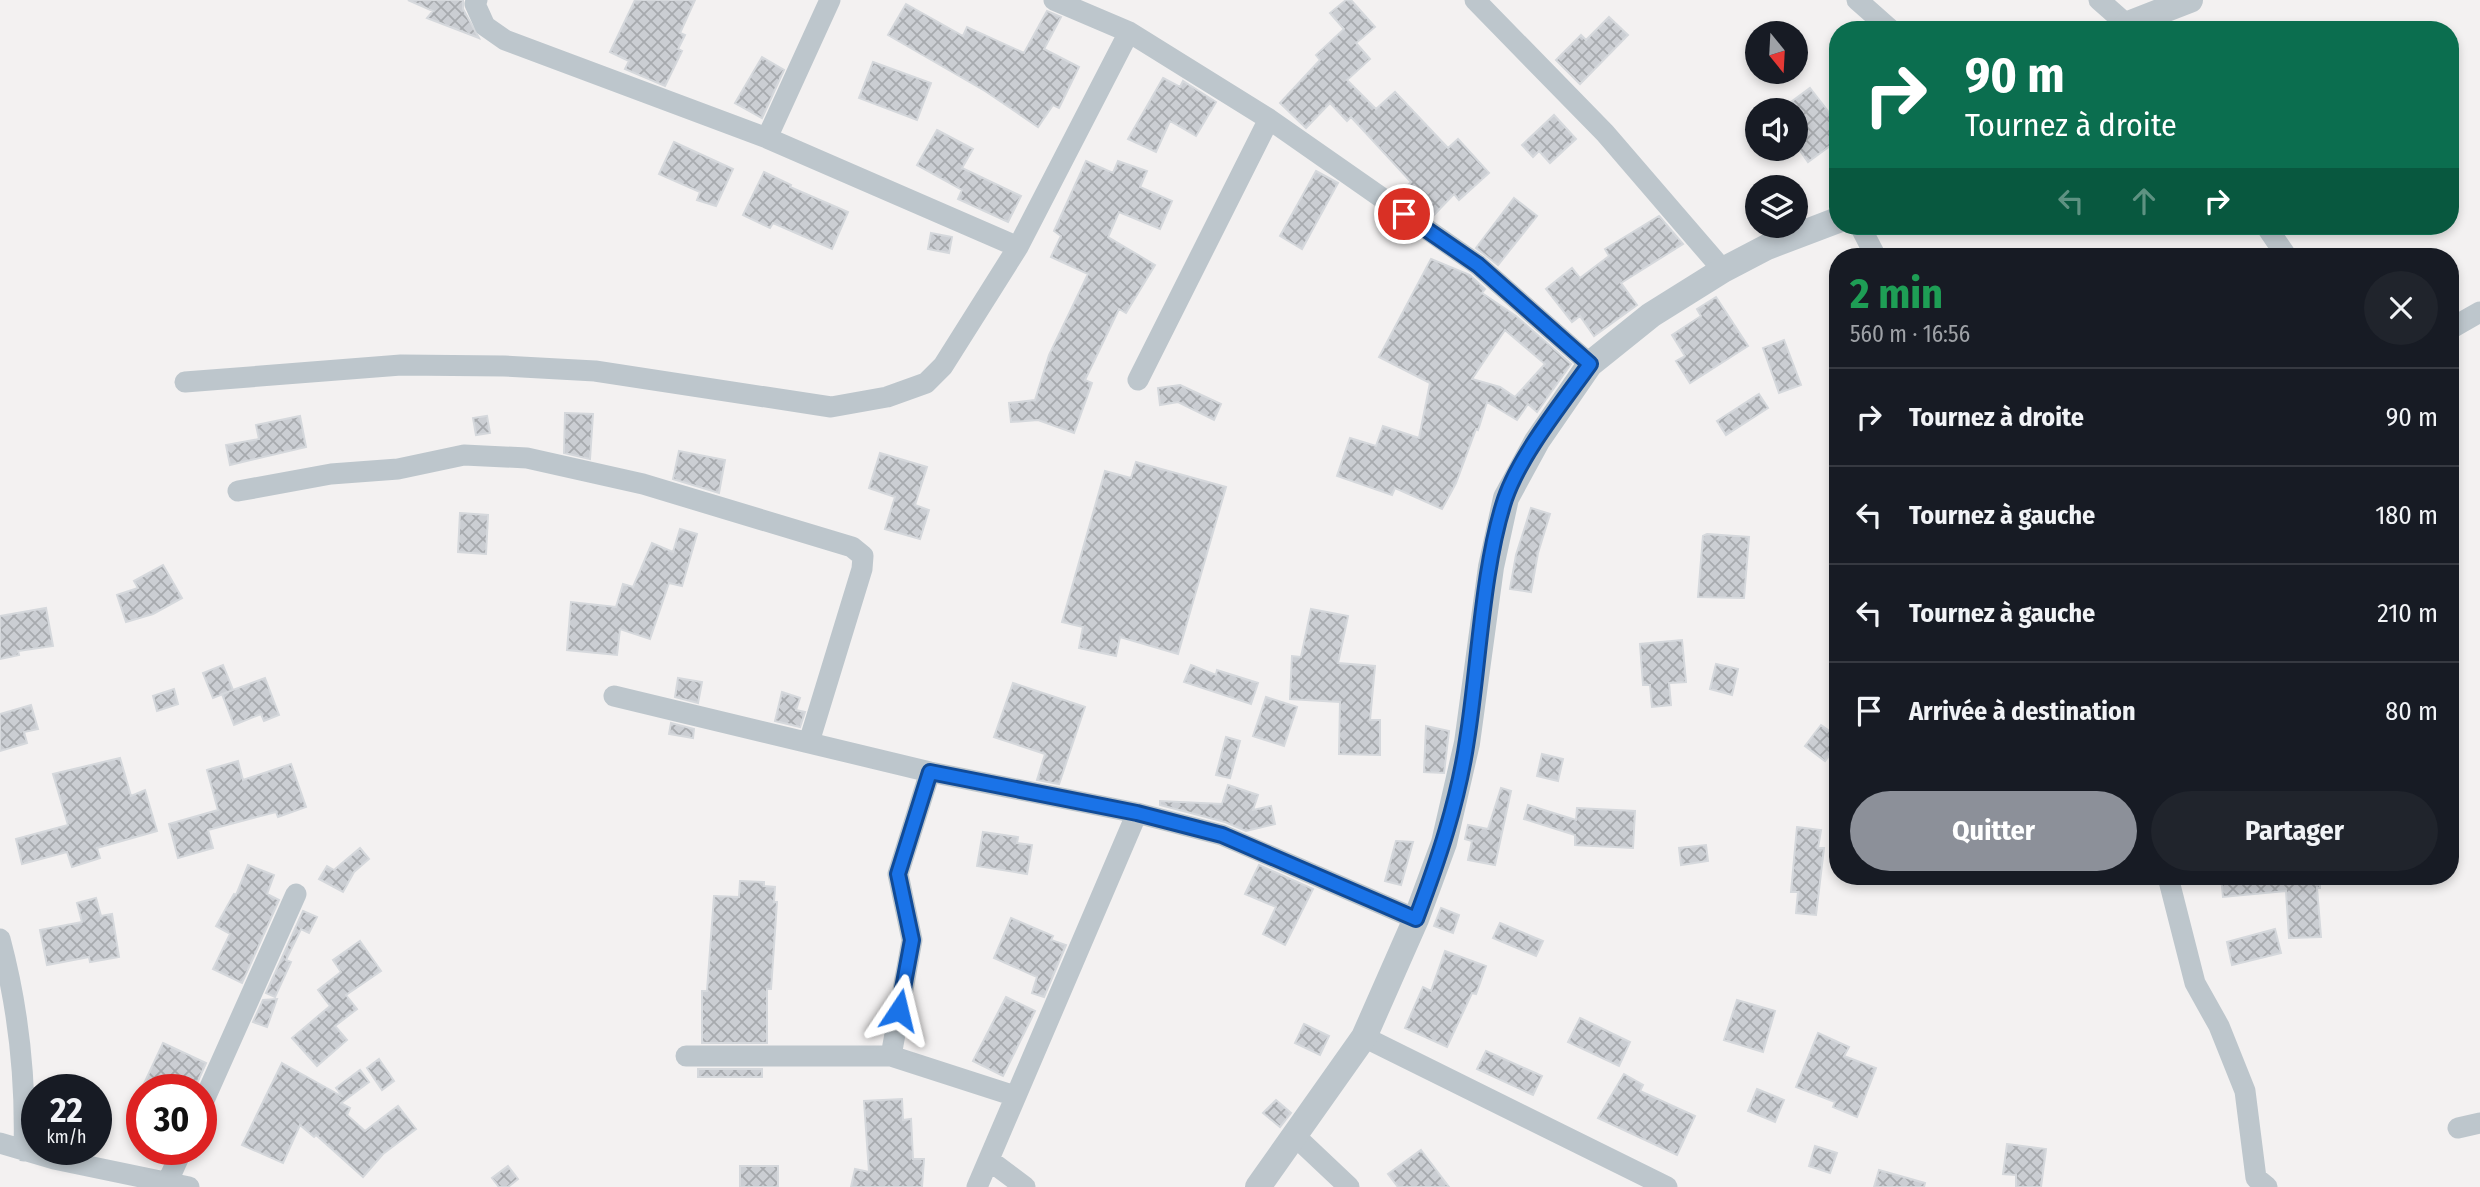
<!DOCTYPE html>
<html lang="fr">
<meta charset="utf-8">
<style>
body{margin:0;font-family:"Fira Sans Condensed",sans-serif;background:#20242c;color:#f1f3f6;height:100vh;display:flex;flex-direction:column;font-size:26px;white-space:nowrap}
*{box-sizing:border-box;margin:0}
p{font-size:23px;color:#9ea1a6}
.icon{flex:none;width:38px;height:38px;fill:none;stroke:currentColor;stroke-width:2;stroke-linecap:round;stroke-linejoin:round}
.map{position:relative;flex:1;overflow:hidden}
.drawer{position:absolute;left:1829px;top:248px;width:630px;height:637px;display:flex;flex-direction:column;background:#171b24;border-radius:28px;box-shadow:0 4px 10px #0003}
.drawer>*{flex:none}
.guide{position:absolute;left:1829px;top:21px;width:630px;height:214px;border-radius:28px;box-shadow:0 4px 10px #0003;background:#0b6e4f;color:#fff;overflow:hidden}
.needle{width:46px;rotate:162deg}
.fabs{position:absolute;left:1745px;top:21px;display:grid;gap:14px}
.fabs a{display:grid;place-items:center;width:63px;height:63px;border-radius:50%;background:#171b24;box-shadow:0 4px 10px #0003;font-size:35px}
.speed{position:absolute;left:21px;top:1074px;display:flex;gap:14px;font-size:35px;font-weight:700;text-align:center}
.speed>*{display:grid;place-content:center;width:91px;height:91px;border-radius:50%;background:#171b24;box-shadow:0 4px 10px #0003;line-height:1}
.speed small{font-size:18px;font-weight:400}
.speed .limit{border:10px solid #d22;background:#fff;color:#111}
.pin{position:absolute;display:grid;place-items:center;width:60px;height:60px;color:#fff;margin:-30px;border:4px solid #fff;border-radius:50%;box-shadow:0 2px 7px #0007}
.me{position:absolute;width:77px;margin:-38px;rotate:10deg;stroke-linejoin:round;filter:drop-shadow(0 0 5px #0008)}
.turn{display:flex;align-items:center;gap:24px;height:147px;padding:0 21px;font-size:32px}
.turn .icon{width:91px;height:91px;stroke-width:2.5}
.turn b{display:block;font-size:49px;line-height:60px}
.lanes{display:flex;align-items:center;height:66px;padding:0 21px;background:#0003;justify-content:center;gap:35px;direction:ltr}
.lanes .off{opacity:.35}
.round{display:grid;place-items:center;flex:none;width:74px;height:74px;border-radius:37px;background:#20242c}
.head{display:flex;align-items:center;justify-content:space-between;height:119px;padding:0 21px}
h1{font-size:42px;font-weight:700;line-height:52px;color:#1e9e55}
.action{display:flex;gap:14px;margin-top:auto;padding:14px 21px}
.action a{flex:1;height:80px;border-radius:42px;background:#8c9099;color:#fff;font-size:28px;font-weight:700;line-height:80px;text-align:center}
.action a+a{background:#20242c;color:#f1f3f6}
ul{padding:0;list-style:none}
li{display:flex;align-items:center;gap:21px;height:98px;padding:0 21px;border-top:2px solid #363941}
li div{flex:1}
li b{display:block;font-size:26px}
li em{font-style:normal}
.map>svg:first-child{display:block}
.building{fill:url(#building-cross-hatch);stroke:#d5d8dc;stroke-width:2;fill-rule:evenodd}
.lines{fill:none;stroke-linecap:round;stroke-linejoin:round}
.minor{stroke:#bdc6cc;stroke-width:21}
.tertiary{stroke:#bdc6cc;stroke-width:26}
.route-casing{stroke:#114b97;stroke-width:18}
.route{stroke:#1a73e8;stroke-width:12}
</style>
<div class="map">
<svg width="2480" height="1187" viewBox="0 0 2480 1187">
<defs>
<pattern id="building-cross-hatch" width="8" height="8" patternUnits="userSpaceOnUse" patternTransform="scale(1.75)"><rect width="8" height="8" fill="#cbced3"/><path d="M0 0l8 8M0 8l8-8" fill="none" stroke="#a7aaae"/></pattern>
</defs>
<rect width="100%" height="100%" fill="#f3f1f1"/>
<path class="building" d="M408,0h55v9l16,29 -52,-20 6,-7z
M635,0h60l-15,33 5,2 -7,14 4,2 -17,35 -40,-17 4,-8 -19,-9z
M1346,0h5l24,27 -19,16 14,16 -23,21 29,29 19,-17 53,56 10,-9 31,34 -30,27 -5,-6 -22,23 -28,-28 7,-7 -60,-65 -4,4 -17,-18 -24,25 -26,-25 40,-43 -4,-5 28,-26 -14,-16z
M906,4l57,32 4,-9 57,26 23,-42 14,6 -17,32 35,18 -20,41 -6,-3 -15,22 -53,-36 -97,-56z
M1609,17l19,18 -48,49 -24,-24 25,-25 5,5z
M762,57l22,13 -22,48 -27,-15z
M873,62l58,21 -14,37 -58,-22z
M1163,78l17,9 3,-6 33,21 -20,34 -26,-15 -14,31 -28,-13z
M1810,88l28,36v16l-30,22 -12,-17v-35h-16z
M1554,115l22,24 -26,24 -11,-12 -6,6 -11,-12z
M937,130l36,19 -11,19 59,28 -13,26 -50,-23 4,-9 -45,-25z
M674,142l59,27 -17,37 -19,-6 3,-8 -41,-18z
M1086,161l27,12 5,-12 29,10 -7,16 32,14 -12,28 -41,-17 -11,25 47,28 -29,48 -7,-4 -34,71 7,3 -18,50 -36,-13 -27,2 -2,-19 26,-3 14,-45 39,-81 -37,-17 10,-21 -7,-5z
M1316,171l22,12 -36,66 -22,-13z
M764,172l27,13 -1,2 58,25 -16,37 -59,-26 -3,5 -27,-13z
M1514,198l23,18 -39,49 -22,-17z
M1659,216l24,28 -62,39 16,22 -43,31 -14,-20 -8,6 -26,-33 26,-21 8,10 29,-22 -4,-7z
M931,233l21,4 -3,16 -21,-4z
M1431,259l39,16 15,14 -3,4 34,23 55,48 -34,48 -9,-8 -11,16 -30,-18 -9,28 -2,-1 -20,54 -14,26 -47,-21 -3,7 -55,-19 13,-38 26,8 7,-20 36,12 11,-55 -51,-26zM1505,330l40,34 -30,33 -15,-10 -28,-8z
M1716,297l32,49 -58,37 -14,-22 9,-5 -13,-21 29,-19 -4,-7z
M1784,340l17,45 -22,8 -16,-45z
M1180,385l41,19 -7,16 -36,-18 -18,3 -2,-17z
M1759,394l9,14 -42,27 -9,-14z
M565,413l28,1 -3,45 -26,-6z
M300,416l6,31 -76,18 -4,-20 33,-6 -3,-14z
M487,416l3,17 -14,2 -3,-17z
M679,451l46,9 -6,33 -46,-14z
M880,453l47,14 -12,38 14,5 -9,29 -35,-10 10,-32 -26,-9z
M1136,462l90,25 -48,167 -58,-17 -4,19 -37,-8 4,-21 -21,-5 43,-151 26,7z
M1531,508l19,6 -12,39 -7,39 -21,-3 6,-34z
M460,513l28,2 -2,39 -28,-2z
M680,529l17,5 -15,52 -13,-3 -19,56 -30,-10 -3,26 -50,-5 4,-48 45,5 7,-23 10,3 19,-44 21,9z
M1707,534l42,3 -5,61 -46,-1 5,-61z
M163,565l19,33 -29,16 -27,8 -9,-27 21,-7 -4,-7z
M46,608l7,38 -35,5 1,4 -19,4v-43z
M1311,609l37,7 -10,47 37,3 -5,54h10v35l-41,-1 1,-52 -50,-3 2,-43 9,1z
M1682,640l4,42 -17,1 2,22 -19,2 -2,-22h-7l-3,-41z
M1716,664l22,5 -6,26 -22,-6z
M223,665l10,25 -20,8 -10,-25z
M1191,665l25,10 1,-5 41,13 -7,21 -67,-22z
M265,678l14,37 -15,6 -3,-7 -27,11 -12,-31z
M678,678l24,4 -4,21 -23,-6z
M1013,683l72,24 -26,77 -22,-4 8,-26 -51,-17z
M174,689l4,15 -21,7 -4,-15z
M782,692l18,6 -4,12 9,2 -5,15 -25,-6z
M1266,697l31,10 -13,39 -31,-10z
M31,705l7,24 -14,3 3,11 -27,8v-37z
M671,723l23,6 -1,9 -24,-4z
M1821,725l17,12v7l-13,17 -20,-15z
M1426,726l23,5 -5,42 -20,-1z
M1226,737l14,4 -10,37 -14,-3z
M1542,754l21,5 -5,22 -21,-5z
M120,758l11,38 14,-6 12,41 -60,17 3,10 -28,9 -5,-15 -45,12 -6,-25 52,-14 -15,-51z
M238,761l5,19 48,-16 15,43 -28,10 -2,-5 -68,18 5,18 -35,10 -9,-34 49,-14 -11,-40z
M1228,785l30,10 -5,15 18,-4 4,18 -29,7 -21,-9 -65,-17v-4l62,3z
M1501,788l10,3 -16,74 -27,-5 4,-19 -7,-2 3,-14 20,4z
M1528,805l48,15 1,-12 58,3 -2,37 -58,-3v-10l-51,-16z
M1797,827l24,3 -3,18h6l-8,67 -20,-2 2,-21h-7z
M983,832l35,5 -1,6 15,2 -5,29 -50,-8z
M1396,841l17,1 -12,43 -16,-4z
M1706,845l2,16 -27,4 -2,-17z
M360,848l9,11 -15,13 -11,20 -24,-13 8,-13 7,4z
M248,865l26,10 -7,19 12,6 -37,83 -29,-14 17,-35 -14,-8 18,-32 2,1z
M1259,865l54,24 -28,56 -22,-11 13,-27 -31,-13z
M2221,877h99v11h-3l4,49 -32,1 -3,-47 -63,6z
M740,881l24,1v4l11,1 -1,15h3l-6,87h-4v54h-65v-52h5l7,-95 25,1z
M96,898l5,18 11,-2 7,43 -29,5 -1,-5 -42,8 -7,-35 42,-8 -5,-19z
M1441,908l18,7 -6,18 -19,-7z
M303,911l14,6 -8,16 -8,-4 -15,31 5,2 -16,35 -9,-4z
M1011,918l42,18 -2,4 15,5 -22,52 -12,-4 5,-16 -43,-19z
M1500,923l43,18 -7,15 -43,-18z
M2275,929l6,24 -49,12 -5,-23z
M360,941l21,30 -35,24 11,14 -22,17 12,14 -30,26 -25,-28 38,-32 -12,-16 23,-18 -8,-12z
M1445,951l41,15 -10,28 -4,-1 -25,54 -42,-19 18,-41 8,4z
M1006,997l29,14 -32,65 -30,-15z
M277,999l-10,28 -14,-5 10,-22z
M1737,1000l38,11 -12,41 -39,-12z
M1580,1018l50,24 -11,24 -51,-24z
M1304,1024l25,12 -9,19 -25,-12z
M1818,1033l31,14 -5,9 32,12 -19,49 -24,-10 2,-5 -39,-15z
M163,1043l43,20 -12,27h-53z
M1486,1051l56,25 -9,19 -56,-26z
M379,1059l15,22 -12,9 -15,-22z
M282,1063l61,34 -7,-9 24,-18 9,12 -28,21 9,5 -3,7 18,16 33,-25 18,23 -33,25 -20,23 -47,-42 -2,2 -14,-12 -17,38 -41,-18z
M698,1069h64v8h-64z
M1624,1074l19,11 -3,6 55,25 -18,39 -79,-37z
M1757,1089l27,11 -9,22 -27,-11z
M902,1099l1,21 8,-1 2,40h11l-2,28h-71l4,-18 14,3 -5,-71z
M1276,1100l15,13 -11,14 -17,-14z
M2007,1144l39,5 -5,38h-25v-12l-13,-1z
M1815,1146l22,7 -7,20 -21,-7z
M1421,1150l28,37h-51l-10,-13z
M508,1166l10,13 -10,8h-9l-7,-9z
M740,1166h38v21h-38z
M1879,1170l46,13 -1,4h-50z"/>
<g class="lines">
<path class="minor" d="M477,0l-2,4 10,22 20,14 262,98 251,109
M1054,0l75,32 140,87 209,146 112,99
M1475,0l130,133 118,137
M1857,0l34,30
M2099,0l34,30
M767,138l63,-138
M1860,226l16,31
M2266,226l21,31
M2450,329l30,-17
M1138,380l131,-261
M185,382l216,-17 103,1 91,5 236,36 56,-10 39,-14 17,-17 75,-119 111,-215
M238,491l93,-17 67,-5 66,-14 63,3 116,26 209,63 11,9 -1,13 -53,173
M614,696l316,76 207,41 85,22 194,84
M2168,877l27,106 24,43 26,65 11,87 11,9
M0,939c19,71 26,140 24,212
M1364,1037l303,150
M686,1056h205l124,40
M891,1056l21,-116 -14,-66 32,-102
M201,1107l95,-213
M2458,1128l22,-5
M1295,1136l54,51
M0,1143l54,16 135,28
M989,1160l36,27
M168,1181l14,-31
M977,1187l160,-374"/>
<path class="tertiary" d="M2122,30l6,-6 62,-24
M1258,1187l106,-150 52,-118 28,-76 23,-100 24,-176 15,-69 31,-57 53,-77 61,-49 72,-45 44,-23 71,-27"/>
</g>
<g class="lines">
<g class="route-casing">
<path id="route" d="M899,1010l13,-70 -14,-66 32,-102 207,41 85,22 194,84c22,-58 42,-117 51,-179 12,-74 15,-171 38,-241 15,-44 58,-97 85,-135l-112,-99 -74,-51"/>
</g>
<use href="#route" class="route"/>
</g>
</svg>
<div class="fabs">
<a><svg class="needle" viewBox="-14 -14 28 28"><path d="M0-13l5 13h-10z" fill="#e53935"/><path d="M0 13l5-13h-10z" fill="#9ea1a6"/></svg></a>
<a><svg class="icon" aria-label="sound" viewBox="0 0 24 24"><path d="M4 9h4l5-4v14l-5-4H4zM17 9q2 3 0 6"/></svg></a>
<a><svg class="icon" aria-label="layers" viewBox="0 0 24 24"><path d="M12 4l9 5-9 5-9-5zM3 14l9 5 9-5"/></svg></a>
</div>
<div class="speed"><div>22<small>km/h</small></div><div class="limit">30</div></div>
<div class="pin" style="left:1404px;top:214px;background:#d93025"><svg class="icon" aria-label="arrive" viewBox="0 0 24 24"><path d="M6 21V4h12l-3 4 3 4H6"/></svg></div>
<svg class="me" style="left:899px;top:1010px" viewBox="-20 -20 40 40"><path d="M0-17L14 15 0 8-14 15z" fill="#1a73e8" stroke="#fff" stroke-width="4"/></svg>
<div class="guide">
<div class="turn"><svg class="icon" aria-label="right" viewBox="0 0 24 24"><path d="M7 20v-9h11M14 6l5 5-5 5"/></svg><div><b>90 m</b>Tournez à droite</div></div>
<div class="lanes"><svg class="icon off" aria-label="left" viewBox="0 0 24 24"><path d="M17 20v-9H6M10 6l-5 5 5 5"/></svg><svg class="icon off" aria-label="ahead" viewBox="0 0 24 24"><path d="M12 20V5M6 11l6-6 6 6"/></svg><svg class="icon" aria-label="right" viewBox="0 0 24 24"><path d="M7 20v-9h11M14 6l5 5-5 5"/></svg></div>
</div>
<section class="drawer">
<div class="head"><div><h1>2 min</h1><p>560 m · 16:56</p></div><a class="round"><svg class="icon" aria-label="close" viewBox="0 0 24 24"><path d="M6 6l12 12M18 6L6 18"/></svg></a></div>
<ul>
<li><svg class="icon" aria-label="right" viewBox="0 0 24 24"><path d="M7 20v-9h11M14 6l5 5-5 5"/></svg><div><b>Tournez à droite</b></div><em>90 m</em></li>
<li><svg class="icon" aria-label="left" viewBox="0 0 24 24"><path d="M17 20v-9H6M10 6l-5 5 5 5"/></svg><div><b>Tournez à gauche</b></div><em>180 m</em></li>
<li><svg class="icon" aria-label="left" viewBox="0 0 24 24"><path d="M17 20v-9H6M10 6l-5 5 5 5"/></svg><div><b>Tournez à gauche</b></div><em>210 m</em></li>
<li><svg class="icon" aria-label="arrive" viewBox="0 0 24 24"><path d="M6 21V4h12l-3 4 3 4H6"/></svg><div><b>Arrivée à destination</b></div><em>80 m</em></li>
</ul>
<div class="action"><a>Quitter</a><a>Partager</a></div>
</section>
</div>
